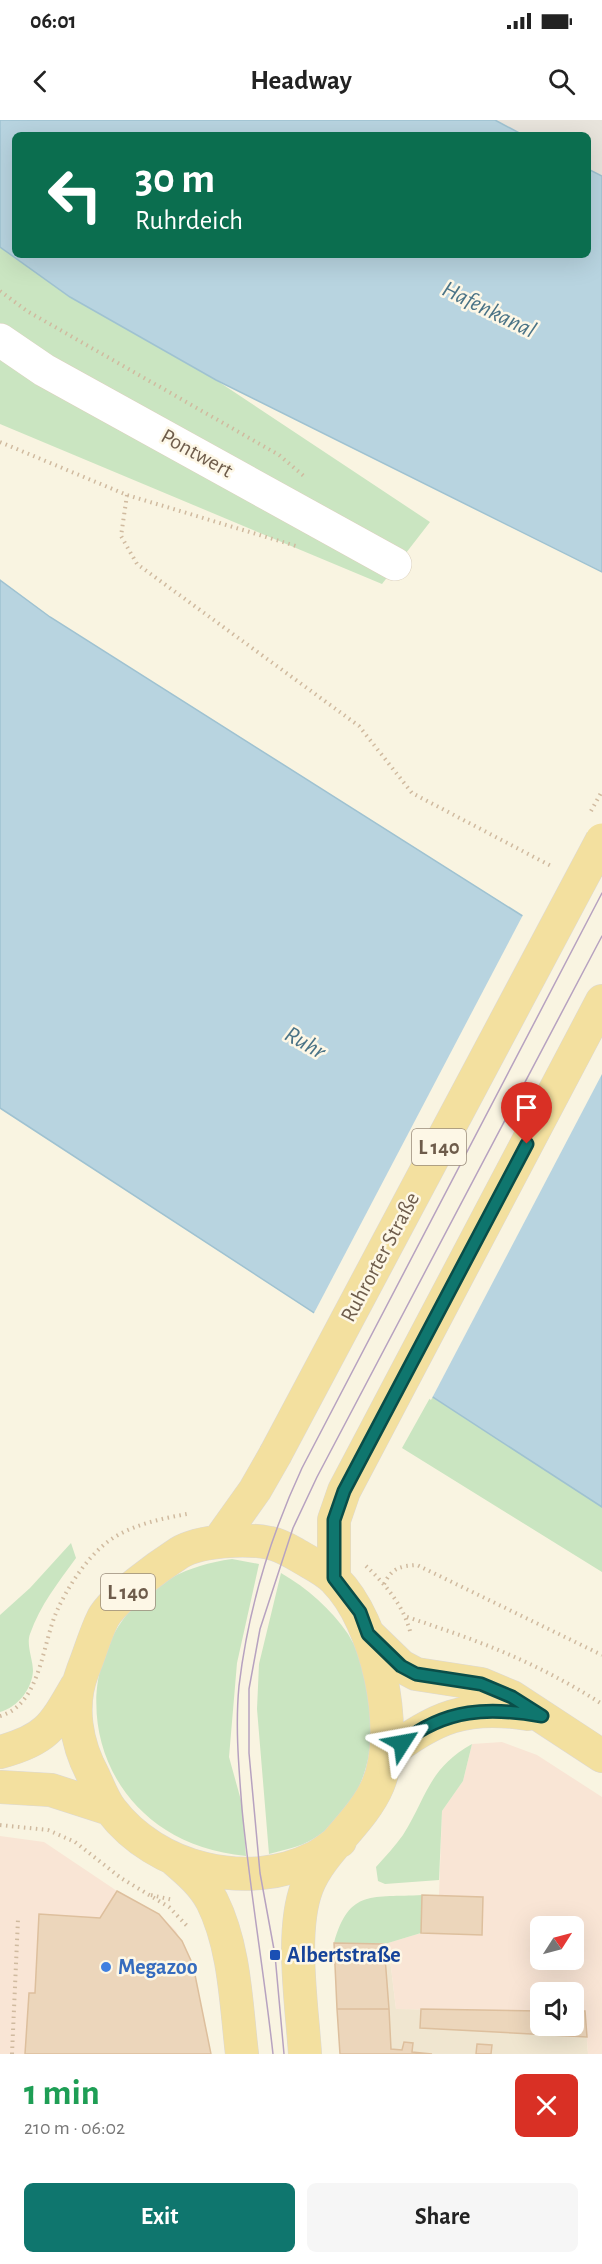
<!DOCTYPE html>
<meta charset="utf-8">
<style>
body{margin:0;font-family:"Alegreya Sans",sans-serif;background:#f6f6f6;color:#222;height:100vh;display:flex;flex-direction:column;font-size:22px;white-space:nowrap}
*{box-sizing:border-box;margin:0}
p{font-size:20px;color:#767676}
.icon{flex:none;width:33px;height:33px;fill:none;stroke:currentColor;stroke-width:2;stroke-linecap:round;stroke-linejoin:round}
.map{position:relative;height:1934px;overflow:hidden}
.sheet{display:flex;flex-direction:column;background:#fff;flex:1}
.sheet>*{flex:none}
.guide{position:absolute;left:12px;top:12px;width:579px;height:126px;border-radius:9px;box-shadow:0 6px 24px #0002;background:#0b6e4f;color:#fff;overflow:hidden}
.needle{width:39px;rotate:54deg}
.controls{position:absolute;left:530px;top:1796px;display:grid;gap:12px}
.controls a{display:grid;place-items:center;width:54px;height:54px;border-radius:9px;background:#fff;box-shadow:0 6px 24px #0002;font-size:30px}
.pin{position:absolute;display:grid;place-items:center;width:51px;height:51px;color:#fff;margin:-62px -26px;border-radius:50% 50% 50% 0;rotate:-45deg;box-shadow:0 0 6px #0007}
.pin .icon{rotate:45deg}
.me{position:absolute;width:66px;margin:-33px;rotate:56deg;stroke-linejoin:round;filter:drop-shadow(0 0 4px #0008)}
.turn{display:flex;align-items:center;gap:21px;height:126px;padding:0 24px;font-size:27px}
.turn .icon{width:78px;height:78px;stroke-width:2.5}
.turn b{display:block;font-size:42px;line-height:51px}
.round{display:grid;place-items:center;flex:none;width:63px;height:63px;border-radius:9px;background:#f6f6f6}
.overview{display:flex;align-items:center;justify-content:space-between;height:102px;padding:0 24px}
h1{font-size:36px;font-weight:600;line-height:45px;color:#1e9e55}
.primary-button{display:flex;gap:12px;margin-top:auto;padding:12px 24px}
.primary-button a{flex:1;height:69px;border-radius:9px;background:#0f766e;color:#fff;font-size:24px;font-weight:600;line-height:69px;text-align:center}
.primary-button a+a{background:#f6f6f6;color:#222}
.status{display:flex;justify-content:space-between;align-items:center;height:42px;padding:0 30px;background:#fff;direction:ltr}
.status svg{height:16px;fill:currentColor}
header{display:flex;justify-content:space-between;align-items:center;height:78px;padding:0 24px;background:#fff;font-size:27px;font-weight:600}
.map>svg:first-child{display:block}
.residential{fill:#f0e6d0}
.commercial{fill:#f9e5d5;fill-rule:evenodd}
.industrial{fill:#e8e4dc}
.green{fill:#cae5c1}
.water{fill:#b8d4e0;stroke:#9fc2d1;stroke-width:1.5}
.pier{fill:#f9f4e1}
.building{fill:#ecd6bb;stroke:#ddbf9d;stroke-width:1.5}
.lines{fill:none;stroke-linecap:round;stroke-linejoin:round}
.minor-casing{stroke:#dcd1be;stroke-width:34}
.major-casing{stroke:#dcd8d4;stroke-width:34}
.path{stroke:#d0ba9f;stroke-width:4;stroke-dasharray:1.5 4.5;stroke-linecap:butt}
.minor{stroke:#fff;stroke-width:33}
.major{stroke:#f3e09f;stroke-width:33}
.tram{stroke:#b7a2c0;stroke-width:1.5}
.major-bridge-casing{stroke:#dcd8d4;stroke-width:34;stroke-linecap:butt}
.path-bridge{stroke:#d0ba9f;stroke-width:4;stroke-dasharray:1.5 4.5;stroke-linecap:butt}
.major-bridge{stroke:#f3e09f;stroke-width:33}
.route-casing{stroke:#0a4d48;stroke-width:15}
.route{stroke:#0f766e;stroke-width:10}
.transit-dot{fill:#1a4fb4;stroke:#fdf7e6;stroke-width:2}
.shop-dot{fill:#3f7fe0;stroke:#fdf7e6;stroke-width:2}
.labels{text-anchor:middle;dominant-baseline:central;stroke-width:5;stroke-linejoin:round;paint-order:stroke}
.shield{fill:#fdf7e6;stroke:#998a7a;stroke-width:1.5}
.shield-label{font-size:21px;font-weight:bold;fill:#6e5c4b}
.street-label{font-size:22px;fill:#6e5c4b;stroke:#fdf7e6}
.transit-label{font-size:22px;font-weight:bold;fill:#164399;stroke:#fdf7e6;text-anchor:start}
.shop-label{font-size:22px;font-weight:bold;fill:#366cbe;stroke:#fdf7e6;text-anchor:start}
.water-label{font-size:24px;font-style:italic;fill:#4a7386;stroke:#fdf7e6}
</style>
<div class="status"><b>06:01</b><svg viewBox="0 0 49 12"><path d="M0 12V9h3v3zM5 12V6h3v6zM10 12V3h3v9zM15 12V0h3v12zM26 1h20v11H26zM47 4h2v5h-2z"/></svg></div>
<header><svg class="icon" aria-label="back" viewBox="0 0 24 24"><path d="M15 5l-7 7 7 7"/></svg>Headway<svg class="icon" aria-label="search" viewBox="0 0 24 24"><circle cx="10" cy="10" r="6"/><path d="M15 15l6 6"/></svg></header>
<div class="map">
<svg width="602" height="1934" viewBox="0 0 602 1934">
<rect width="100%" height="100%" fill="#f9f4e1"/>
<path class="residential" d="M334,1823h54l8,66 144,2v14h33l12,-14 3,43h-248z"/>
<path class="commercial" d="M502,1622l35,13 65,42v257h-14l-3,-42 -12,-1v-19h-33v19l-144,-2 -8,-66 33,-10 1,-38h17l3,-84 21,-30 9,-37zM540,1806h33v33h-33z
M0,1716l44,6 73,49 42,23 17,17 17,34 18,89h-211z"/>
<path class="industrial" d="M495,0h107v56l-14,-7v-34h-65z"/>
<path class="green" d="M0,127l70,50 146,83 214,142 -48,62 -382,-160z
M431,1276l171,111v65l-200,-124z
M71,1423l5,15c-18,25 -36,47 -46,76 -4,11 3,25 3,37 -1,18 -15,36 -33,41v-97l30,-27z
M232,1439l27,5 -22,99 -8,94 13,47 4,52c-192,-18 -202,-272 -14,-297z
M281,1453c26,15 50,36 67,61 39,62 33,166 -35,205 -13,8 -29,11 -44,15l-12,-145 2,-45z
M472,1624l-9,37 -21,30 -3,69 -54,4 -7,-3 -2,-14c9,-10 19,-21 27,-32 25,-40 25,-66 69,-91z
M422,1775l-1,38 -33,10h-54c15,-55 39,-45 88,-48z"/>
<path class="water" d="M0,0h495l28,15h-508v120h573v-86l14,7v396l-386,-192 -146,-83 -70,-50z
M0,460l50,37 490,310 62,36v544l-171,-111 -95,-69 -336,-219z"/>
<path class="pier" d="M524,793l78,46v115l-171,326 -118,-85z"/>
<path class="building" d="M117,1771l42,23 23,27 11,24 18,89h-186l4,-61h6l4,-79 61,4z
M422,1775l61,2 -1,38 -61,-2z
M334,1823l50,1 5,65h-52z
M337,1889h52l2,40 11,1 2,-8 9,1 -1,9 20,2h-92z
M421,1889l119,2v14h33v-14h12l2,26 -167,-9z
M477,1924l15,1 -1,9h-15z"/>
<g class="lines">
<g class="minor-casing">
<path id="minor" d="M0,220l44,30 351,194"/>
</g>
<g class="major-casing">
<path id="major" d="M218,1422l37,-52 20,-35
M334,1458v-58l10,-29 258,-490
M368,1514l33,32 15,8 65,10 31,13 90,59
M0,1632c46,-12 53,-25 76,-65
M386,1635c48,-38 81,-51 142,-41
M0,1667l51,3 59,19
M175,1740c14,12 28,24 37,41 23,46 24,103 30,153
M305,1934c-3,-48 -15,-123 2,-167 14,-37 55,-64 71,-102 23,-55 -1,-163 -43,-205 -9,-10 -25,-17 -36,-24 -9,-5 -18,-11 -29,-13 -23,-5 -70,-3 -91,10 -20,13 -65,45 -76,65 -8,16 -13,35 -20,52 -14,36 -7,74 11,107 5,11 10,24 17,33 45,59 136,82 203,48 9,-4 17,-12 26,-17"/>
</g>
<path class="path" d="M0,171l27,20 252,144 26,22
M0,322l127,53 169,51
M127,375l-6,41 16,28 222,162 53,67 141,74
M366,1446c19,18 37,39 44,65
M384,1464c8,-16 16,-18 33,-19l185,90
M407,1497c73,24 129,45 195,87
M0,1596c40,-11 42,-70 56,-103 11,-25 29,-53 50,-70 23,-18 54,-24 81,-29
M0,1705l48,5 27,12 46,36 48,29 20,21
M151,1775l22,5
M12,1934l6,-135"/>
<use href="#minor" class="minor"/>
<use href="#major" class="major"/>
<path class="tram" d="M273,1934c-9,-82 -23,-163 -31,-245 -3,-40 -7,-82 -3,-123 9,-76 31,-149 63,-218l300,-575
M284,1934l-9,-99 -15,-82 -11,-120v-64l11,-60 33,-101 24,-51 285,-541"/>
<g class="major-bridge-casing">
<path id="major-bridge" d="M275,1335l327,-615"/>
</g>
<path class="path-bridge" d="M591,691l11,-20"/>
<use href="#major-bridge" class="major-bridge"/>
</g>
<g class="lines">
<g class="route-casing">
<path id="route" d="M402,1623c44,-35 87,-36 140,-27l-30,-19 -31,-13 -65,-10 -15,-8 -33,-32 -8,-22 -26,-34v-58l10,-29 183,-347"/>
</g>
<use href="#route" class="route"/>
</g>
<rect class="transit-dot" x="269" y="1829" width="12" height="12" rx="3"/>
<circle class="shop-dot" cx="106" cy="1847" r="6"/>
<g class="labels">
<g class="shield">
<rect x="412" y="1009" width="54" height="36" rx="4.5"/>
<rect x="101" y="1454" width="54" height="36" rx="4.5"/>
</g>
<g class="shield-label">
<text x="439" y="1027">L 140</text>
<text x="128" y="1472">L 140</text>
</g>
<g class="street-label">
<text transform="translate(197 333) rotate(29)">Pontwert</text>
<text transform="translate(380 1137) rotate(-62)">Ruhrorter Straße</text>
</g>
<g class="transit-label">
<text x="287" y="1835">Albertstraße</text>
</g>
<g class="shop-label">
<text x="118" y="1847">Megazoo</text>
</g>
<g class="water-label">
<text transform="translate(489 190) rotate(26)">Hafenkanal</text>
<text transform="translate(305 923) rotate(30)">Ruhr</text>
</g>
</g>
</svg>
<div class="controls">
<a><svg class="needle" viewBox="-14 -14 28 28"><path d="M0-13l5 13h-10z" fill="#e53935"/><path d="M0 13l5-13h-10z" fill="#767676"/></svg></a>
<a><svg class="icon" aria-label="sound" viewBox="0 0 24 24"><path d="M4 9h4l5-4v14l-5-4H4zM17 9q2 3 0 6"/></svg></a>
</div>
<div class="pin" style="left:527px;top:1024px;background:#d93025"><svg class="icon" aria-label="arrive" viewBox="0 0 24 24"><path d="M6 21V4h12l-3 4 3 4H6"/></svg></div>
<svg class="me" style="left:402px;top:1623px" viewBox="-20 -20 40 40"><path d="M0-17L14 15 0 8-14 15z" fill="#0f766e" stroke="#fff" stroke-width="4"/></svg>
<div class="guide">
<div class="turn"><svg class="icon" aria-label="left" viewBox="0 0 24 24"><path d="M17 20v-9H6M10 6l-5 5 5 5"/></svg><div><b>30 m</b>Ruhrdeich</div></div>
</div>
</div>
<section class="sheet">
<div class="overview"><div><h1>1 min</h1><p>210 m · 06:02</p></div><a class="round" style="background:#d93025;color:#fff"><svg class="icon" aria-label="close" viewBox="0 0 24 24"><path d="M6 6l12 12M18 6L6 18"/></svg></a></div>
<div class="primary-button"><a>Exit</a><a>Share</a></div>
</section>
